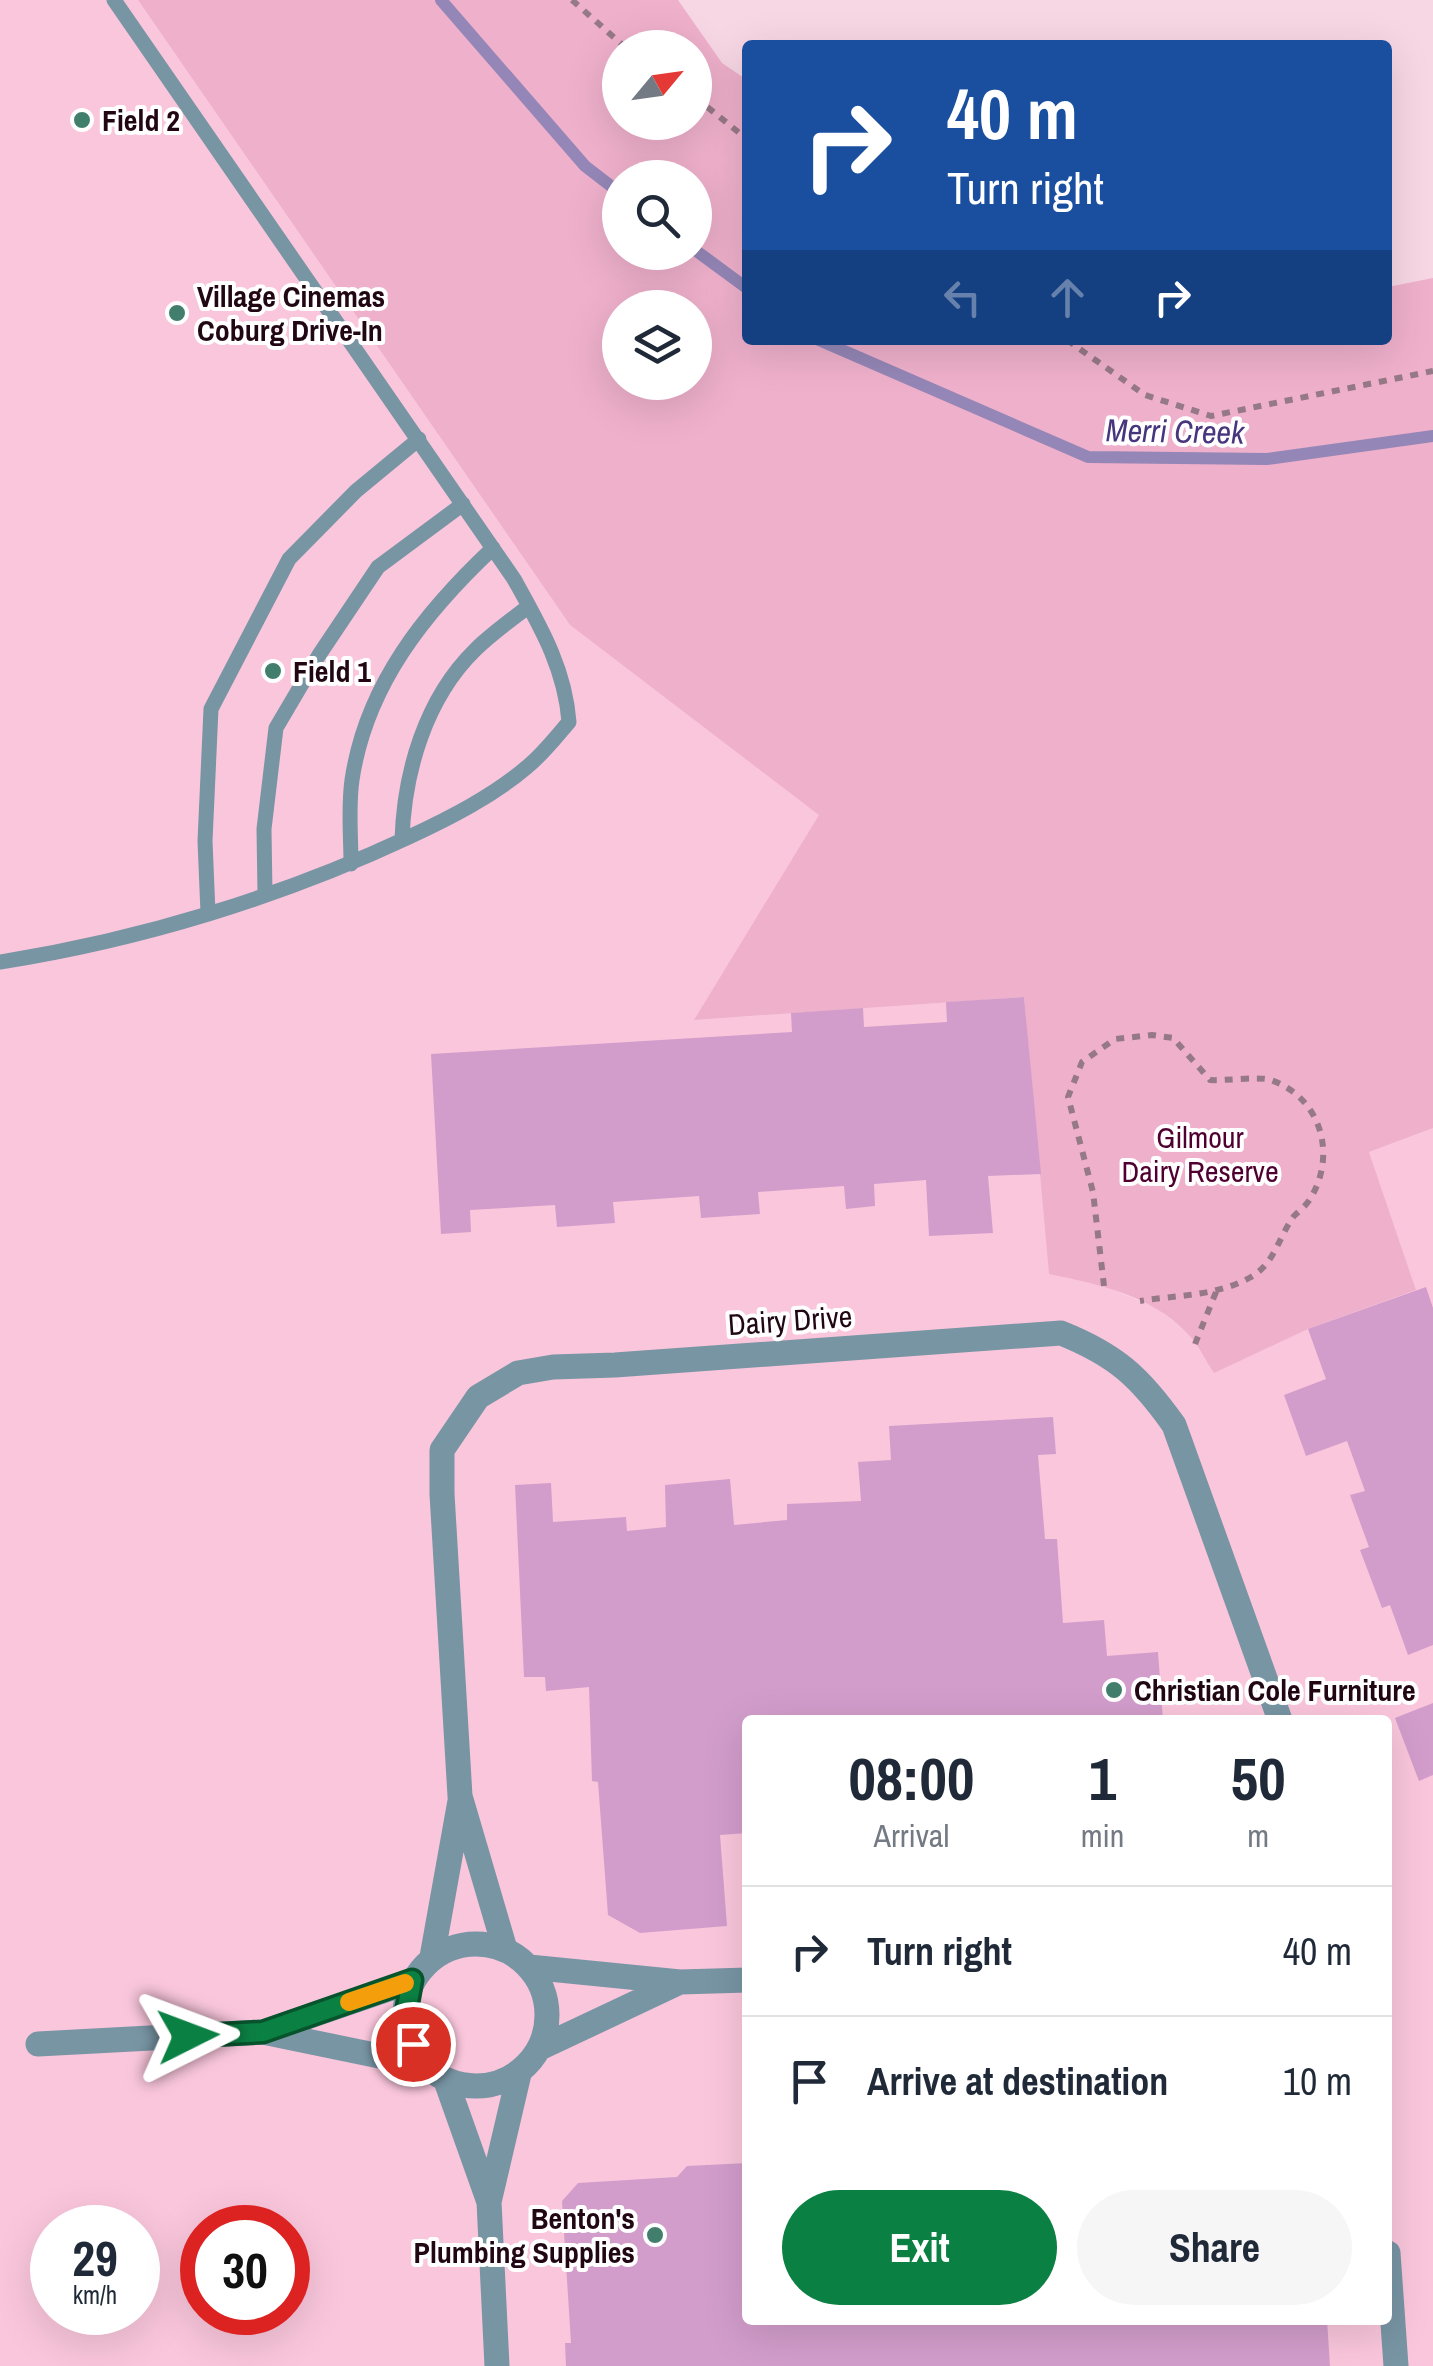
<!DOCTYPE html>
<style>
body{margin:0;font-family:"Archivo Narrow",sans-serif;background:#f6f6f7;color:#1f2937;height:100vh;display:flex;flex-direction:column;font-size:38px;white-space:nowrap}
*{box-sizing:border-box;margin:0}
p{font-size:32px;color:#747a83}
.icon{flex:none;width:55px;height:55px;fill:none;stroke:currentColor;stroke-width:2;stroke-linecap:round;stroke-linejoin:round}
.map{position:relative;flex:1;overflow:hidden}
.drawer{position:absolute;left:742px;top:1715px;width:650px;height:610px;display:flex;flex-direction:column;background:#fff;border-radius:10px;box-shadow:0 10px 40px #0002}
.drawer>*{flex:none}
.banner{position:absolute;left:742px;top:40px;width:650px;height:305px;border-radius:10px;box-shadow:0 10px 40px #0002;background:#1a4fa0;color:#fff;overflow:hidden}
.needle{width:65px;rotate:61deg}
.tools{position:absolute;left:602px;top:30px;display:grid;gap:20px}
.tools a{display:grid;place-items:center;width:110px;height:110px;border-radius:50%;background:#fff;box-shadow:0 10px 40px #0002;font-size:50px}
.speed{position:absolute;left:30px;top:2205px;display:flex;gap:20px;font-size:50px;font-weight:700;text-align:center}
.speed>*{display:grid;place-content:center;width:130px;height:130px;border-radius:50%;background:#fff;box-shadow:0 10px 40px #0002;line-height:1}
.speed small{font-size:25px;font-weight:400}
.speed .limit{border:15px solid #d22;background:#fff;color:#111}
.pin{position:absolute;display:grid;place-items:center;width:85px;height:85px;color:#fff;margin:-42px;border:5px solid #fff;border-radius:50%;box-shadow:0 2px 10px #0007}
.me{position:absolute;width:110px;margin:-55px;rotate:87deg;stroke-linejoin:round;filter:drop-shadow(0 0 8px #0008)}
.turn{display:flex;align-items:center;gap:35px;height:210px;padding:0 40px;font-size:45px}
.turn .icon{width:130px;height:130px;stroke-width:2.5}
.turn b{display:block;font-size:70px;line-height:85px}
.lanes{display:flex;align-items:center;height:95px;padding:0 40px;background:#0003;justify-content:center;gap:50px;direction:ltr}
.lanes .off{opacity:.35}
.eta{display:flex;justify-content:space-evenly;align-items:center;height:170px;text-align:center}
.eta b{font-size:60px;font-weight:700;line-height:70px}
.action{display:flex;gap:20px;margin-top:auto;padding:20px 40px}
.action a{flex:1;height:115px;border-radius:60px;background:#0b8043;color:#fff;font-size:40px;font-weight:700;line-height:115px;text-align:center}
.action a+a{background:#f6f6f7;color:#1f2937}
ul{padding:0;list-style:none}
li{display:flex;align-items:center;gap:30px;height:130px;padding:0 40px;border-top:2px solid #e0e1e3}
li div{flex:1}
li b{display:block;font-size:38px}
li em{font-style:normal}
.map>svg:first-child{display:block}
.built{fill:#fac6dc;fill-rule:evenodd}
.green{fill:#efb0cb;fill-rule:evenodd}
.lines{fill:none;stroke-linecap:round;stroke-linejoin:round}
.stream{stroke:#9486b6;stroke-width:12}
.building{fill:#d29dcb}
.path{stroke:#967986;stroke-width:6;stroke-dasharray:8 8;stroke-linecap:butt}
.lane{stroke:#7895a4;stroke-width:15}
.street{stroke:#7895a4;stroke-width:25}
.route-casing{stroke:#07532c;stroke-width:25}
.route{stroke:#0b8043;stroke-width:18}
.slow{stroke:#f59e0b;stroke-width:18}
.poi-dot{fill:#417f6c;stroke:#fff;stroke-width:4}
.labels{text-anchor:middle;dominant-baseline:central;stroke-width:8;stroke-linejoin:round;paint-order:stroke}
.poi-label{font-size:30px;font-weight:bold;fill:#210714;stroke:#fff;text-anchor:start}
.park-label{font-size:30px;fill:#500030;stroke:#fff}
.street-label{font-size:30px;fill:#210714;stroke:#fff}
.water-label{font-size:32px;font-style:italic;fill:#47357e;stroke:#fff}
</style>
<div class="map">
<svg width="1433" height="2366" viewBox="0 0 1433 2366">
<rect width="100%" height="100%" fill="#f7d7e4"/>
<path class="built" d="M0,0h138l432,625 250,190 -125,205 329,-23 25,276 55,13 53,22 32,26 25,38 94,-43 108,-39 -47,-138 64,-24v1238h-1433zM748,1720h640v600h-640zM52,2228h86v84h-86zM202,2228h86v84h-86z"/>
<path class="green" d="M138,0h540l44,63 25,17 1,260h640v-53l45,-9v850l-64,24 47,138 -108,39 -94,44c-9,-13 -16,-29 -27,-40 -36,-38 -89,-49 -138,-59l-25,-277 -330,23 125,-205 -249,-190zM620,48h75v74h-75zM620,178h75v74h-75zM620,308h75v74h-75z"/>
<g class="lines">
<path class="stream" d="M441,0l144,166 35,27
M695,250l53,39
M819,340l269,117 179,2 166,-23"/>
</g>
<path class="building" d="M1024,997l17,177 -53,2 5,57 -64,3 -3,-56 -52,4 1,22 -29,3 -2,-23 -86,6 2,22 -59,4 -2,-22 -86,6 2,21 -58,4 -2,-22 -85,5 1,22 -30,2 -10,-180 361,-22 -1,-19 72,-5 1,19 83,-5 -1,-20z
M1426,1287l7,21v337l-25,10 -18,-50 -8,3 -22,-58 9,-3 -19,-52 15,-4 -18,-50 -41,15 -22,-61 42,-16 -18,-50z
M1053,1417l3,37 -18,1 7,84h12l6,84 41,-3 3,36 51,-4 5,68h-415v113l-28,2 7,91 -87,7 -32,-18 -10,-133 -6,-1 -3,-94 -43,4 -1,-14h-21l-9,-192 36,-2 2,39 73,-5 1,14 39,-4 -1,-42 65,-6 4,46 53,-5v-16l74,-3 -3,-39 33,-2 -2,-34z
M1433,1703v72l-14,6 -24,-63z
M748,2163v157h579l3,46h-764l-1,-23h6l-9,-142 16,-18 99,-6 10,-11z"/>
<g class="lines">
<path class="path" d="M572,0l54,48
M695,97l53,43
M1067,340l78,55 66,21 222,-45
M1104,1286l-11,-94 -25,-95 14,-35 33,-23 37,-4 21,3 37,42c16,1 48,-4 61,0 51,18 66,76 39,119 -4,7 -11,12 -16,17 -16,22 -19,47 -43,61 -33,19 -74,18 -111,24
M1195,1344l21,-52"/>
<path class="lane" d="M402,840c2,-67 23,-141 73,-190 16,-16 36,-30 54,-44
M351,864c0,-27 -3,-57 1,-84 14,-95 73,-168 141,-232
M265,894l-1,-65 12,-101 43,-73 59,-88 85,-63
M208,913l-3,-72 6,-132 78,-150 67,-68 63,-52
M0,962c140,-22 281,-65 409,-125 41,-19 84,-41 118,-70 16,-13 29,-30 42,-45 -4,-54 -29,-96 -55,-143l-400,-579"/>
<path class="street" d="M405 2015a71 71 0 1 1 142 0a71 71 0 1 1-142 0Z
M505,1949l-45,-153 -18,-302v-44l36,-53 40,-24 35,-6 62,-2 446,-32c55,22 79,44 113,92l106,295
M432,1957l28,-156
M529,1967l151,15 68,-2
M263,2032l149,-51
M38,2044l225,-12 160,33
M540,2048l140,-66
M446,2081l43,121
M1388,2253l8,113
M497,2366l-8,-164 30,-128"/>
</g>
<g class="lines">
<g class="route-casing">
<path id="route" d="M188,2036l75,-4 149,-52 -8,44 9,20"/>
</g>
<use href="#route" class="route"/>
<path class="slow" d="M349,2002l56,-19"/>
</g>
<g class="poi-dot">
<circle cx="82" cy="120" r="10"/>
<circle cx="177" cy="313" r="10"/>
<circle cx="273" cy="671" r="10"/>
<circle cx="1114" cy="1690" r="10"/>
<circle cx="655" cy="2235" r="10"/>
</g>
<g class="labels">
<g class="poi-label">
<text x="102" y="120">Field 2</text>
<text x="197" y="296">Village Cinemas<tspan x="197" dy="34">Coburg Drive-In</tspan></text>
<text x="293" y="671">Field 1</text>
<text x="1134" y="1690">Christian Cole Furniture</text>
<text x="635" y="2218" text-anchor="end">Benton's<tspan x="635" dy="34">Plumbing Supplies</tspan></text>
</g>
<g class="park-label">
<text x="1200" y="1137">Gilmour<tspan x="1200" dy="34">Dairy Reserve</tspan></text>
</g>
<g class="street-label">
<text transform="translate(790 1320) rotate(-4)">Dairy Drive</text>
</g>
<g class="water-label">
<text transform="translate(1175 431) rotate(1)">Merri Creek</text>
</g>
</g>
</svg>
<div class="tools">
<a><svg class="needle" viewBox="-14 -14 28 28"><path d="M0-13l5 13h-10z" fill="#e53935"/><path d="M0 13l5-13h-10z" fill="#747a83"/></svg></a>
<a><svg class="icon" aria-label="search" viewBox="0 0 24 24"><circle cx="10" cy="10" r="6"/><path d="M15 15l6 6"/></svg></a>
<a><svg class="icon" aria-label="layers" viewBox="0 0 24 24"><path d="M12 4l9 5-9 5-9-5zM3 14l9 5 9-5"/></svg></a>
</div>
<div class="speed"><div>29<small>km/h</small></div><div class="limit">30</div></div>
<div class="pin" style="left:413px;top:2044px;background:#d93025"><svg class="icon" aria-label="arrive" viewBox="0 0 24 24"><path d="M6 21V4h12l-3 4 3 4H6"/></svg></div>
<svg class="me" style="left:188px;top:2036px" viewBox="-20 -20 40 40"><path d="M0-17L14 15 0 8-14 15z" fill="#0b8043" stroke="#fff" stroke-width="4"/></svg>
<div class="banner">
<div class="turn"><svg class="icon" aria-label="right" viewBox="0 0 24 24"><path d="M7 20v-9h11M14 6l5 5-5 5"/></svg><div><b>40 m</b>Turn right</div></div>
<div class="lanes"><svg class="icon off" aria-label="left" viewBox="0 0 24 24"><path d="M17 20v-9H6M10 6l-5 5 5 5"/></svg><svg class="icon off" aria-label="ahead" viewBox="0 0 24 24"><path d="M12 20V5M6 11l6-6 6 6"/></svg><svg class="icon" aria-label="right" viewBox="0 0 24 24"><path d="M7 20v-9h11M14 6l5 5-5 5"/></svg></div>
</div>
<section class="drawer">
<div class="eta">
<div><b>08:00</b><p>Arrival</p></div>
<div><b>1</b><p>min</p></div>
<div><b>50</b><p>m</p></div>
</div>
<ul>
<li><svg class="icon" aria-label="right" viewBox="0 0 24 24"><path d="M7 20v-9h11M14 6l5 5-5 5"/></svg><div><b>Turn right</b></div><em>40 m</em></li>
<li><svg class="icon" aria-label="arrive" viewBox="0 0 24 24"><path d="M6 21V4h12l-3 4 3 4H6"/></svg><div><b>Arrive at destination</b></div><em>10 m</em></li>
</ul>
<div class="action"><a>Exit</a><a>Share</a></div>
</section>
</div>
